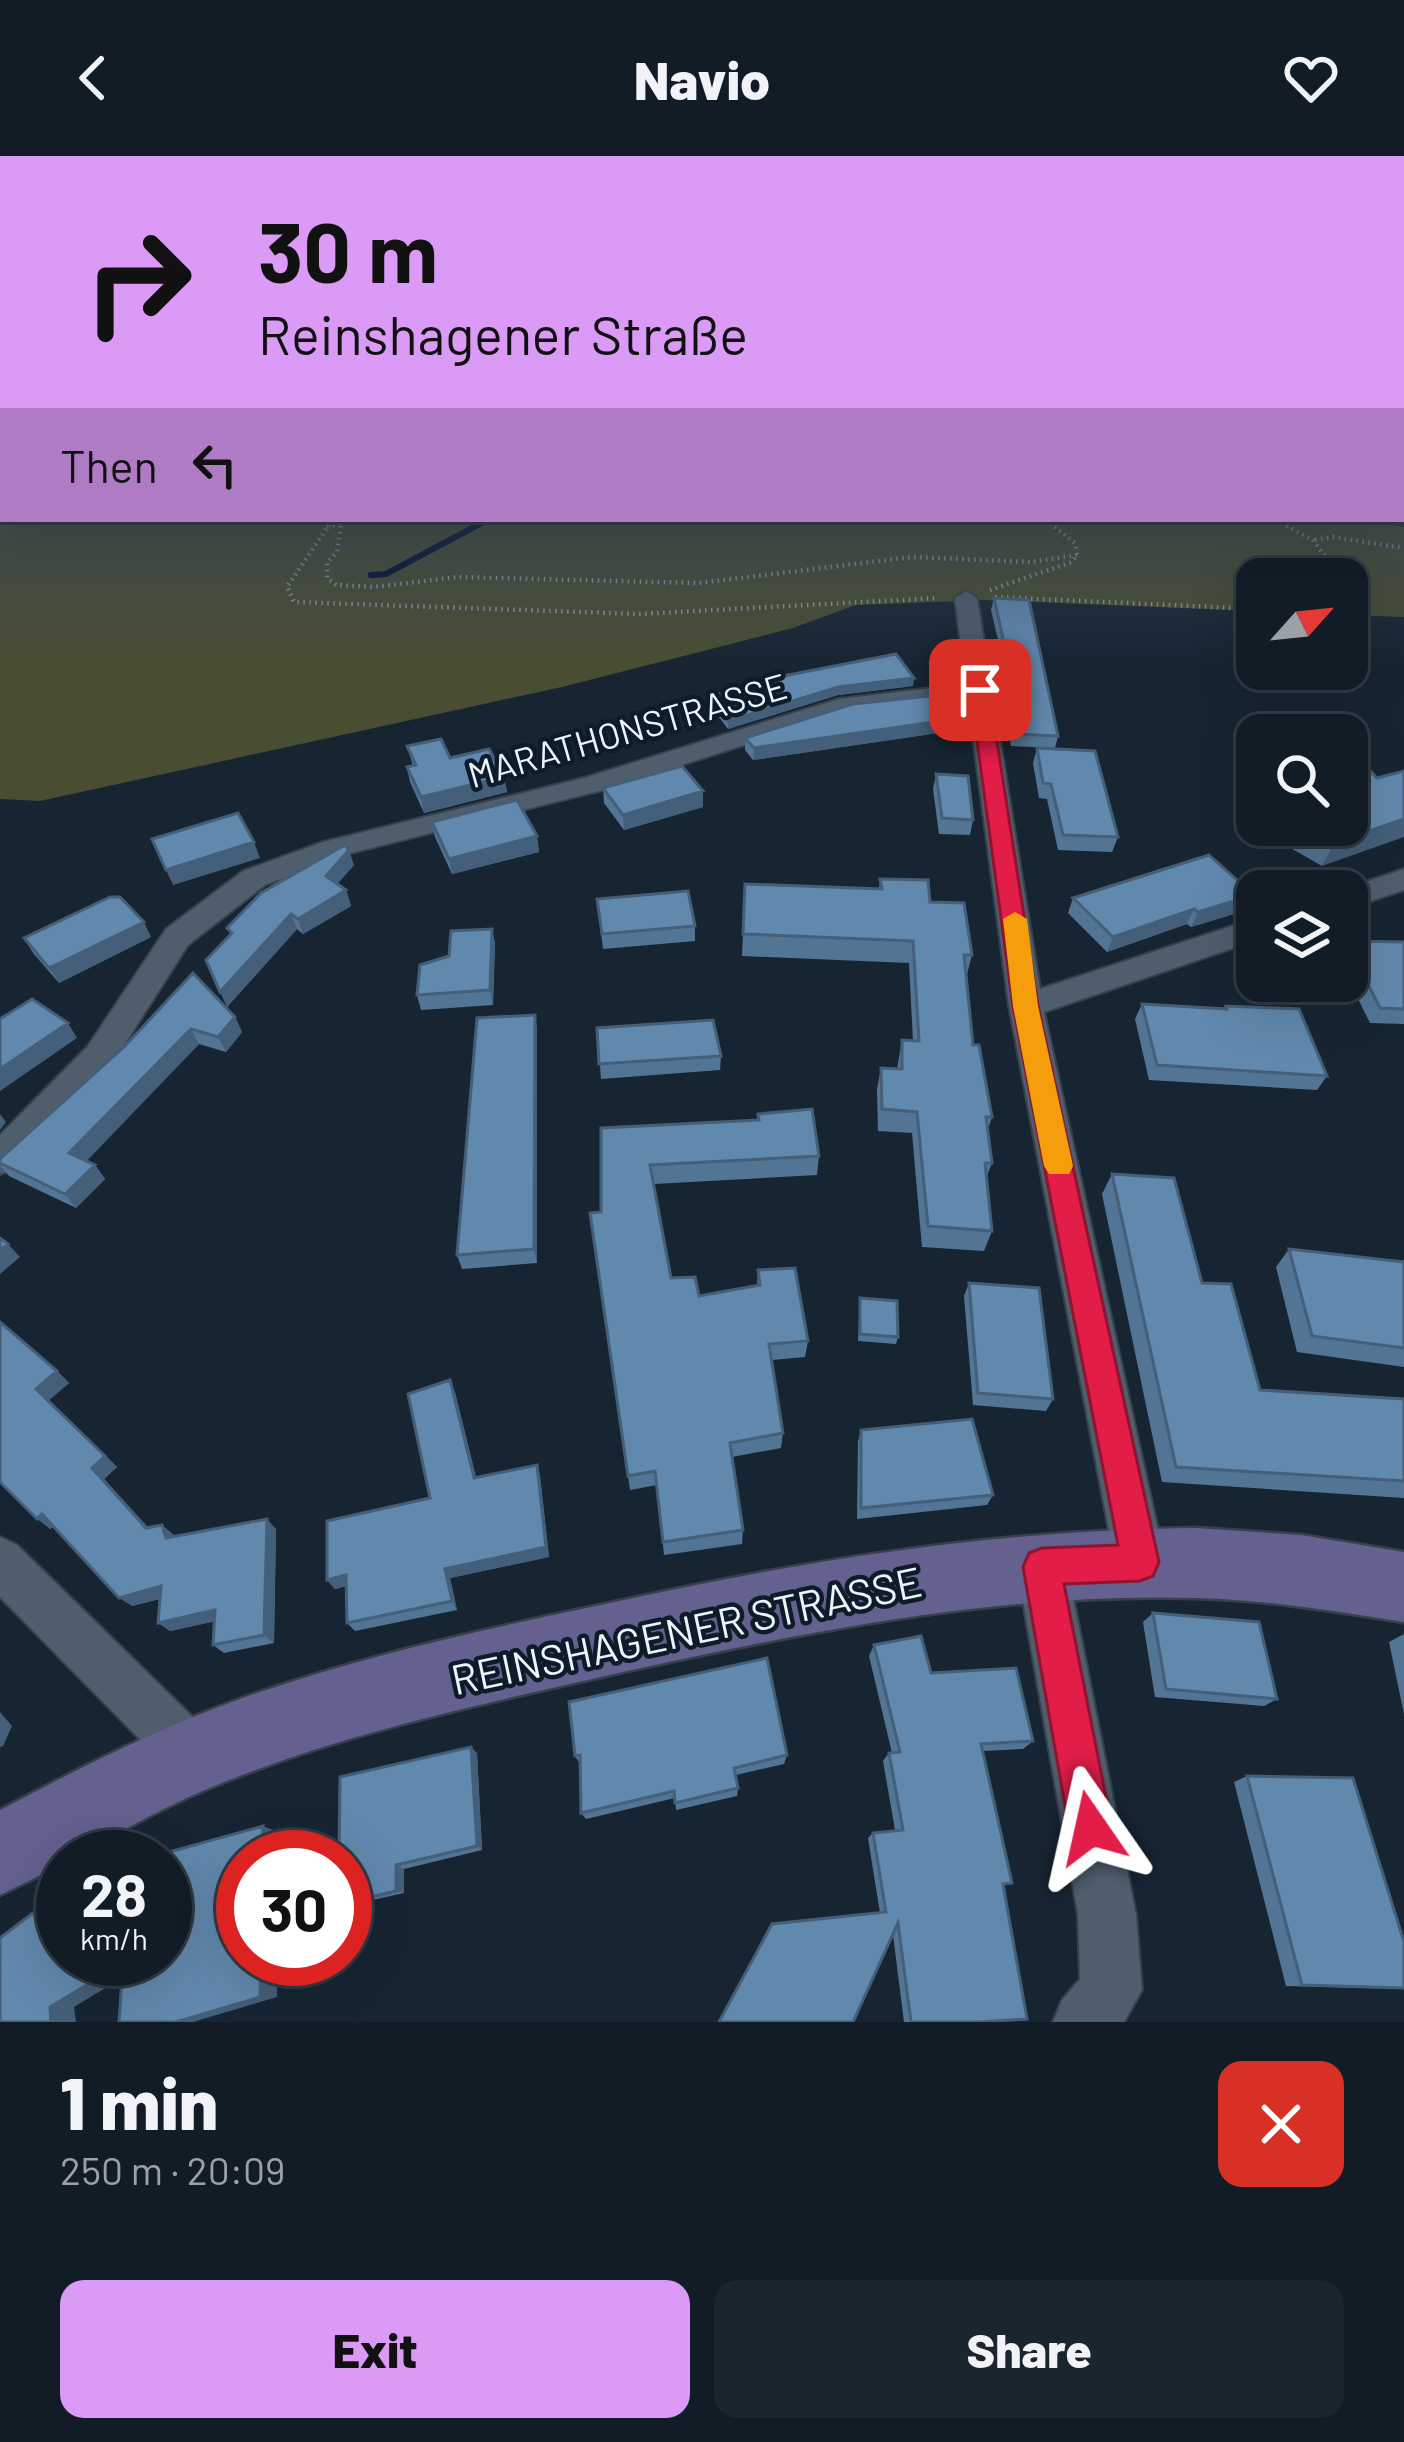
<!DOCTYPE html>
<meta charset="utf-8">
<style>
body{margin:0;font-family:Barlow,sans-serif;background:#1a252e;color:#f1f3f6;height:100vh;display:flex;flex-direction:column;font-size:45px;white-space:nowrap}
*{box-sizing:border-box;margin:0}
p{font-size:39px;color:#9ca1a7}
.icon{flex:none;width:66px;height:66px;fill:none;stroke:currentColor;stroke-width:2;stroke-linecap:round;stroke-linejoin:round}
.map{position:relative;height:1866px;overflow:hidden}
.panel{display:flex;flex-direction:column;background:#111c26;flex:1}
.panel>*{flex:none}
.guide{position:absolute;left:0px;top:0px;width:1404px;height:366px;box-shadow:0 12px 48px #0002,0 0 0 3px #303a43;background:#da9af6;color:#111;overflow:hidden}
.needle{width:78px;rotate:63deg}
.buttons{position:absolute;left:1236px;top:402px;display:grid;gap:24px}
.buttons a{display:grid;place-items:center;width:132px;height:132px;border-radius:24px;background:#111c26;box-shadow:0 12px 48px #0002,0 0 0 3px #303a43;font-size:60px}
.speed{position:absolute;left:36px;top:1674px;display:flex;gap:24px;font-size:60px;font-weight:700;text-align:center}
.speed>*{display:grid;place-content:center;width:156px;height:156px;border-radius:50%;background:#111c26;box-shadow:0 12px 48px #0002,0 0 0 3px #303a43;line-height:1}
.speed small{font-size:30px;font-weight:400}
.speed .limit{border:18px solid #d22;background:#fff;color:#111}
.pin{position:absolute;display:grid;place-items:center;width:102px;height:102px;color:#fff;margin:-51px;border-radius:24px;box-shadow:0 6px 18px #0006}
.me{position:absolute;width:132px;margin:-66px;rotate:349deg;stroke-linejoin:round;filter:drop-shadow(0 0 9px #0008)}
.turn{display:flex;align-items:center;gap:42px;height:252px;padding:0 60px;font-size:54px}
.turn .icon{width:156px;height:156px;stroke-width:2.5}
.turn b{display:block;font-size:84px;line-height:102px}
.then{display:flex;align-items:center;height:114px;padding:0 60px;background:#0003;gap:24px;font-size:45px}
.round{display:grid;place-items:center;flex:none;width:126px;height:126px;border-radius:24px;background:#1a252e}
.summary{display:flex;align-items:center;justify-content:space-between;height:204px;padding:0 60px}
h1{font-size:72px;font-weight:800;line-height:90px}
.button{display:flex;gap:24px;margin-top:auto;padding:24px 60px}
.button a{flex:1;height:138px;border-radius:24px;background:#da9af6;color:#111;font-size:48px;font-weight:800;line-height:138px;text-align:center}
.button a+a{background:#1a252e;color:#f1f3f6}
header{display:flex;justify-content:space-between;align-items:center;height:156px;padding:0 60px;background:#111c26;font-size:54px;font-weight:800}
.map>svg:first-child{display:block}
.green{fill:#494d32}
.lines{fill:none;stroke-linecap:round;stroke-linejoin:round}
.stream{stroke:#010d2f;stroke-width:6}
.lane-casing{stroke:#36414c;stroke-width:4}
.street-casing{stroke:#36414c;stroke-width:4}
.secondary-casing{stroke:#36414c;stroke-width:5}
.path{stroke:#8a96a2;stroke-width:4.5;stroke-dasharray:1.5 4.5;stroke-linecap:butt}
.lane{fill:#4e5e6d;fill-rule:evenodd}
.street{fill:#4e5e6d;fill-rule:evenodd}
.secondary{fill:#64608f;fill-rule:evenodd}
.wall{fill:#537595}
.shaded-wall{fill:#445f79}
.building{fill:#6188ad;stroke:#445f79;stroke-width:3}
.route{fill:#e11d48;stroke:#92132f;stroke-width:3}
.slow{fill:#f59e0b}
.labels{text-anchor:middle;dominant-baseline:central;stroke-width:9;stroke-linejoin:round;paint-order:stroke}
.street-label{font-size:36px;fill:#eaf4fd;stroke:#0e1c29}
.near-street-label{font-size:42px;fill:#eaf4fd;stroke:#0e1c29}
</style>
<header><svg class="icon" aria-label="back" viewBox="0 0 24 24"><path d="M15 5l-7 7 7 7"/></svg>Navio<svg class="icon" aria-label="heart" viewBox="0 0 24 24"><path d="M12 20l-8-8c-3-5 5-10 8-4 3-6 11-1 8 4z"/></svg></header>
<div class="map">
<svg width="1404" height="1866" viewBox="0 0 1404 1866">
<rect width="100%" height="100%" fill="#172533"/>
<path class="green" d="M0,248l3,115h1357l44,8v90l-57,-2v-36h-90v32l-273,-11 -128,5 -63,23 -231,59 -522,114 -40,-2z"/>
<g class="lines">
<path class="stream" d="M371,419l15,-1 103,-55"/>
<g class="lane-casing">
<path id="lane" d="M0,262h3v6h-3z"/>
</g>
<g class="street-casing">
<path id="street" d="M966,435l11,7 63,391 217,-71v22l-213,72 121,550 -8,17 -17,8 -17,-8 -8,-17 -106,-556 -41,-307 -117,12 -248,79 -260,65 -78,30 -77,60 -76,119 -99,106 -13,4v-39l88,-89 78,-117 77,-58 80,-29 261,-64 255,-79 127,-15 -11,-86z
M1404,713v21l-57,19v-18h-8z
M0,1381l17,8 196,192 8,19 -8,19 -19,8 -19,-8 -175,-178z
M1042,1386l17,8 8,17 69,348 6,75 -18,32h-71l9,-22 18,-21 -2,-64 -61,-348 8,-17z"/>
</g>
<g class="secondary-casing">
<path id="secondary" d="M1197,1372l104,7 103,17v70c-69,-11 -137,-22 -207,-24 -200,-6 -398,35 -592,78 -132,30 -268,59 -393,111 -47,19 -92,45 -137,70h-12v7l-63,31v-85c78,-41 156,-81 240,-111 120,-43 246,-70 370,-96 195,-43 387,-73 587,-75z"/>
</g>
<path class="path" d="M333,363l-46,68 7,15 345,12 299,-16
M1178,363l98,1
M1276,364l37,20 29,39
M341,370l-4,26 -10,11v15l9,7 38,2 83,-10 242,6 213,-26 119,5 46,-7
M327,371l30,-8
M1315,384l18,-3 71,11
M990,434l82,-28 5,-7 -2,-12 -30,-24
M995,441l262,12"/>
<use href="#lane" class="lane"/>
<use href="#street" class="street"/>
<use href="#secondary" class="secondary"/>
</g>
<path class="wall" d="M994,442l64,138 -3,12 -44,-2 -8,-52 3,-11h2l-17,-73z
M913,530l-75,9 -110,34 -19,-25v-7z
M945,576l-192,28 -8,-10v-12z
M407,590l43,12 54,19 3,15 -83,21 -14,-31 -3,-15 6,-1z
M1037,592l81,89 -6,15 -54,-2 -11,-51 -8,-1 -6,-35z
M936,618l37,46 -3,15 -31,-1 -6,-45z
M603,632l100,19 -79,23 -20,-27z
M1257,660v9h90l-25,41 -70,-40z
M432,666l105,14 2,16 -87,22 -17,-37z
M354,709l-17,19 9,6 5,16 -48,28 -6,-5 -70,78 3,-73 -3,-6z
M880,723l50,23 42,53 -6,23 7,67 19,72 -4,12 4,34 -6,15 6,53 -8,20 -62,-4 -10,-114 -34,-2 -1,-42 4,-21 16,1 5,-29 11,1 -4,-78 -167,-7 3,-72 134,5z
M1073,742l174,12 -56,17 -4,-3 -80,28 -39,-39z
M597,743l98,27v15l-92,8z
M492,773l3,15 -2,61 -72,5 -4,-15 32,-39z
M151,781l-92,46 -26,-30 -9,-15z
M1347,785l57,1v82l-34,-1 -16,-32 -30,-1 -4,-9h27z
M1142,848l82,5 2,-3 101,70 -10,14 -168,-10 -14,-61z
M535,859l2,15v233l-75,6 -5,-14z
M235,861l7,15 -16,20 -27,-8 -113,117 9,4 10,14 -29,29 -67,-32 -9,-11v-6l125,-113z
M597,872l124,28 -1,14 -119,9z
M758,958l61,42 -2,19 -163,9 17,94 28,18 58,-10 1,-16 50,71 -3,16 -33,3 11,73 -2,15 -49,9 11,73 -1,14 -78,11 -7,-70 -27,5 -40,-277 11,-1v-84l156,-8z
M1112,1018l90,109 58,107 144,9v99l-242,-16 -60,-288z
M1289,1093l113,12 2,-1v107l-107,-15 -21,-85z
M969,1127l84,116 -7,12 -73,-6 -9,-109z
M860,1142l38,39 -2,7 -38,-3z
M57,1215l12,12 -20,17 68,67 -13,12 44,49 26,7v2l102,-8 -2,114 -50,10 -11,-8 2,-24 -45,10 -12,-8 2,-24 -28,7 -78,-80 -4,3 -50,-47z
M455,1236l21,85 64,-1 9,81 -99,21 7,32 -102,21 -8,-8 -1,-37 -11,3 -8,-9 103,-82z
M861,1274l132,65 -6,10 -130,14 1,-78z
M1153,1457l124,86 -13,7 -109,-9 -12,-75z
M1404,1478v80l-15,-72z
M874,1489l57,28 102,68 -10,8 -41,2 30,132 -9,3 -24,136h-75l-11,-87 -13,-22 -12,-75 5,-5 22,-3 -12,-69 6,-8h3l-23,-97z
M477,1597l5,97 -78,19v24l-59,13v-49z
M787,1599l-3,9 -48,11 2,13 -1,8 -61,14 -1,-12 -89,21 -5,-6 -1,-49 -5,-8z
M1247,1620l157,213 -118,-3 -52,-204z"/>
<path class="shaded-wall" d="M914,522l-1,8 -75,9 -110,34v-8l110,-34z
M948,564l-3,12 -192,28 1,-12z
M504,621l3,15 -83,21 -3,-16z
M703,635v16l-79,23 -1,-15z
M1404,663v18l-82,29 12,-23z
M537,680l2,16 -87,22 -3,-15z
M254,686l6,16 -87,27 -7,-15z
M349,694l5,15 -23,26 -5,-15z
M346,734l5,16 -48,28 -5,-15z
M1254,739l-7,15 -56,17 7,-15z
M1194,753l-7,15 -80,28 6,-15z
M291,758l6,15 -70,78 -7,-15z
M144,766l7,15 -92,46 -10,-15z
M492,773l3,15 -2,61 -3,-15z
M535,859l2,15v233l-3,-14z
M235,861l7,15 -16,20 -8,-15z
M68,867l9,15 -77,53v-22z
M191,873l8,15 -119,124 -11,-15z
M0,958l6,8 -6,8z
M95,1009l10,14 -29,29 -11,-14z
M8,1088l12,13 -20,17v-24z
M57,1215l12,12 -20,17 68,67 -13,12 54,59 -12,-10 -54,-60 -56,-79z
M450,1224l5,12 23,96 -4,-10z
M537,1309l3,11 9,81 -99,21 7,32 -5,-9 -7,-32z
M42,1358l14,10 -6,5 -13,-10z
M267,1363l9,10 -2,114 -10,-8z
M162,1369l12,10 3,13 -11,-10z
M346,1419l8,9 -19,5 -8,-9z
M161,1430l12,9 -41,11 -13,-8z
M215,1454l11,9 -56,12 -12,-8z
M0,1556l12,14 -9,20 -3,1z
M471,1591l6,6 5,97 -5,-4z
M263,1670l15,6v25h-16z
M396,1709l8,4v24l-8,-2z
M37,1754l24,4 2,14 -22,10z
M261,1803h16v38l-84,25h-17z
M123,1807l22,1 -71,43 2,15h-25l-1,-15z"/>
<path class="building" d="M994,442l35,2 29,136 -44,-2 -8,-51h7z
M896,498l18,24 -76,9 -110,34 -19,-24 59,-18z
M930,540l18,24 -194,28 -9,-10 108,-34z
M441,583l9,19 39,-9 15,28 -83,20 -14,-30 9,-2 -9,-19z
M1037,592l58,3 23,86 -55,-2 -12,-51 -8,-1z
M1360,604l17,18 27,-7v48l-70,24 -33,-18h46v-60z
M682,610l21,25 -80,24 -20,-27z
M936,618l32,2 5,44 -31,-2z
M517,644l20,36 -88,23 -17,-37z
M238,657l16,29 -88,28 -14,-31z
M345,689l4,5 -23,26 20,14 -48,29 -7,-5 -71,78 -14,-32 26,-27 -5,-5 34,-35z
M1209,699l45,40 -56,17 -4,-3 -81,28 -40,-39z
M880,723l48,1 2,22 34,1 8,52h-8l9,90h6l13,72h-6l6,46h-7l7,68 -64,-5 -11,-114 -35,-3 -1,-41 21,1v-29l17,1 -6,-100 -170,-7 2,-50 137,5z
M688,735l7,35 -93,8 -5,-35z
M110,741h10l24,25 -95,46 -25,-30z
M492,773l-2,61 -73,5 3,-30 29,-9 2,-25z
M1347,785l57,1v67l-24,-1 -16,-32 -17,-1z
M193,817l42,44 -17,20 -27,-8 -122,124 26,12 -30,29 -65,-31v-4l125,-113z
M32,843l36,24 -68,46v-50z
M1142,848l85,5 -1,-3 73,3 28,67 -170,-11z
M535,859l-1,234 -77,6 20,-237z
M713,864l8,36 -122,8 -2,-36z
M812,953l7,47 -169,9 21,113 24,-1 4,19 61,-11 -2,-15 37,-2 13,73 -39,3 14,89 -53,10 13,87 -80,12 -8,-71 -27,5 -38,-263 11,-1v-84l158,-8 -1,-6z
M1112,1018l62,4 28,105 29,1 29,106 144,9v82l-228,-14z
M0,1082l8,6 -8,6z
M1289,1093l115,13v86l-92,-12z
M969,1127l70,5 14,111 -75,-6z
M860,1142l37,3 1,36 -38,-3z
M0,1166l57,49 -21,18 69,67 -13,12 54,60 16,-3 4,13 101,-19 -3,116 -51,10 2,-35 -57,13 3,-37 -42,12 -77,-84 -5,5 -37,-37z
M450,1224l24,98 63,-13 9,82 -101,22 7,32 -105,22 -1,-48 -19,5v-59l103,-23 -22,-104z
M972,1263l21,76 -132,13v-78z
M1153,1457l106,9 18,77 -111,-10z
M921,1480l10,37 85,-5 17,73 -52,3 31,139 -9,1 24,135 -48,3h-68l-13,-99 -45,99h-134l53,-98 114,-12 -13,-79 30,-3 -14,-77 11,-1 -26,-107z
M767,1502l20,97 -53,13 4,20 -63,15 -1,-12 -93,22 -1,-58 -5,1 -6,-54z
M471,1591l6,99 -81,19v26l-51,12v-46h-6l1,-80z
M1247,1620l106,2 51,164v46l-102,-3z
M263,1670l-1,31h-19v102h18l-1,38 -84,25h-57l4,-59 -73,44 1,15h-51v-84l37,-28 4,28 22,-13v34h102v-102h-14z"/>
<linearGradient id="sky" x2="0" y2="1"><stop stop-color="#0d141c"/><stop offset="0.49" stop-color="#36465b"/><stop offset="1" stop-color="#36465b" stop-opacity="0"/></linearGradient>
<rect width="1404" height="509" fill="url(#sky)"/>
<path class="route" d="M980,528l9,6 49,316 121,556 -6,14 -13,5 -76,3 48,244 -6,15 -15,6 -15,-6 -7,-15 -46,-261 6,-14 13,-5 76,-3 -105,-539 -43,-316z"/>
<path class="slow" d="M1015,756l12,7 11,87 35,160 -4,8h-20l-5,-8 -31,-160 -10,-87z"/>
<g class="labels">
<g class="street-label">
<text transform="translate(627 573) rotate(-16)">MARATHONSTRASSE</text>
</g>
<g class="near-street-label">
<text transform="translate(686 1473) rotate(-12)">REINSHAGENER STRASSE</text>
</g>
</g>
</svg>
<div class="buttons">
<a><svg class="needle" viewBox="-14 -14 28 28"><path d="M0-13l5 13h-10z" fill="#e53935"/><path d="M0 13l5-13h-10z" fill="#9ca1a7"/></svg></a>
<a><svg class="icon" aria-label="search" viewBox="0 0 24 24"><circle cx="10" cy="10" r="6"/><path d="M15 15l6 6"/></svg></a>
<a><svg class="icon" aria-label="layers" viewBox="0 0 24 24"><path d="M12 4l9 5-9 5-9-5zM3 14l9 5 9-5"/></svg></a>
</div>
<div class="speed"><div>28<small>km/h</small></div><div class="limit">30</div></div>
<div class="pin" style="left:980px;top:534px;background:#d93025"><svg class="icon" aria-label="arrive" viewBox="0 0 24 24"><path d="M6 21V4h12l-3 4 3 4H6"/></svg></div>
<svg class="me" style="left:1091px;top:1672px" viewBox="-20 -20 40 40"><path d="M0-17L14 15 0 8-14 15z" fill="#e11d48" stroke="#fff" stroke-width="4"/></svg>
<div class="guide">
<div class="turn"><svg class="icon" aria-label="right" viewBox="0 0 24 24"><path d="M7 20v-9h11M14 6l5 5-5 5"/></svg><div><b>30 m</b>Reinshagener Straße</div></div>
<div class="then">Then<svg class="icon" aria-label="left" viewBox="0 0 24 24"><path d="M17 20v-9H6M10 6l-5 5 5 5"/></svg></div>
</div>
</div>
<section class="panel">
<div class="summary"><div><h1>1 min</h1><p>250 m · 20:09</p></div><a class="round" style="background:#d93025;color:#fff"><svg class="icon" aria-label="close" viewBox="0 0 24 24"><path d="M6 6l12 12M18 6L6 18"/></svg></a></div>
<div class="button"><a>Exit</a><a>Share</a></div>
</section>
